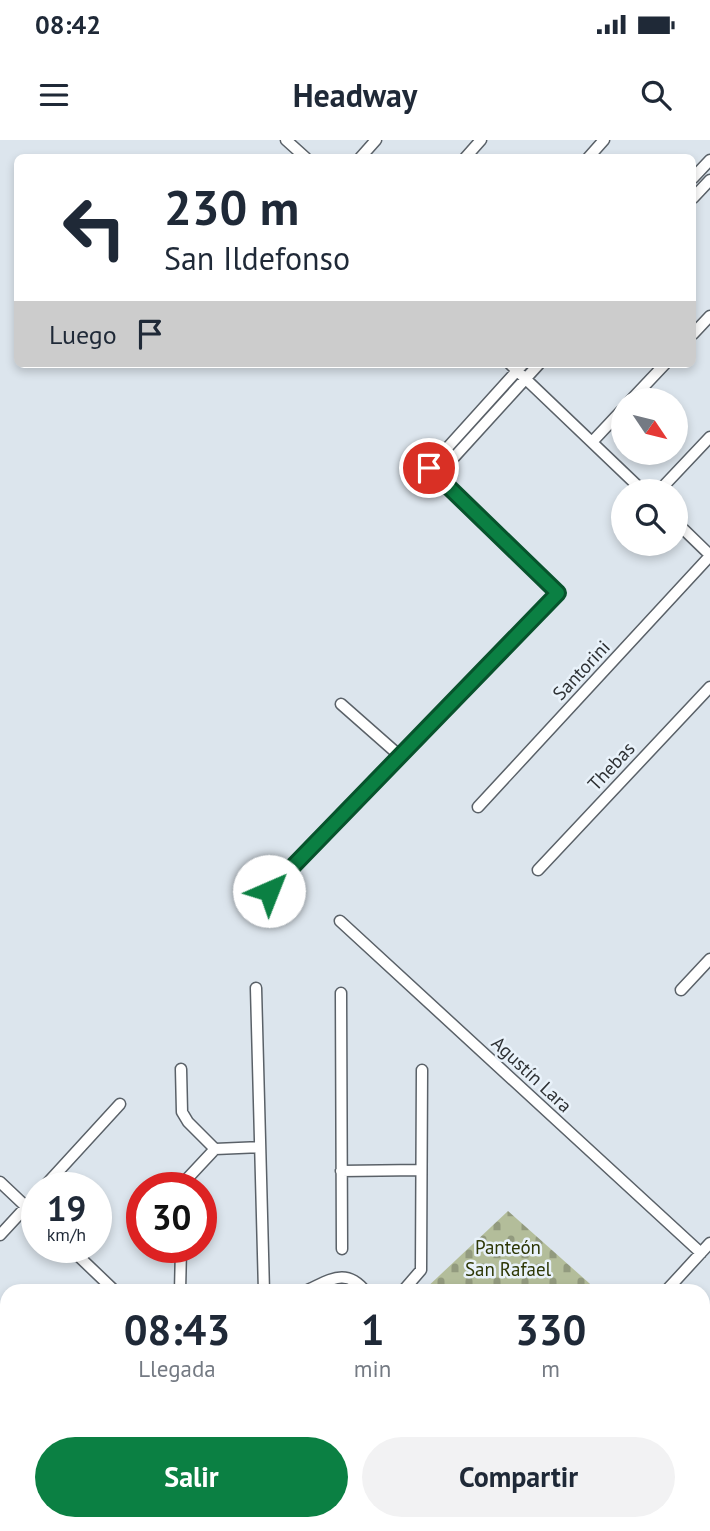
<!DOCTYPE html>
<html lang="es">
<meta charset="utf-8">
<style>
body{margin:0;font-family:"PT Sans",sans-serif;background:#f2f2f3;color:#1f2937;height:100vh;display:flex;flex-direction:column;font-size:26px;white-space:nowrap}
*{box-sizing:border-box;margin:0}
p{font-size:23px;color:#747a83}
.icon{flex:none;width:38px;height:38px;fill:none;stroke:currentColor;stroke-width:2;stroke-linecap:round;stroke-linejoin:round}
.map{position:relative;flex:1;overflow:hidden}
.side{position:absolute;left:0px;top:1144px;width:710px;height:247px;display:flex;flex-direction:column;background:#fff;border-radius:21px 21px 0 0;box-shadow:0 4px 10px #0003}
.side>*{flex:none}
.banner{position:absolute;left:14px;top:14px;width:682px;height:214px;border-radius:10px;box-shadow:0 4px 10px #0003;background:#fff;color:#1f2937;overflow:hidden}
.needle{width:46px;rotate:125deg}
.buttons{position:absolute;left:611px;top:248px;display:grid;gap:14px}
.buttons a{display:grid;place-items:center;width:77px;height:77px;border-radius:50%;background:#fff;box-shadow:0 4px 10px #0003;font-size:35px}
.speed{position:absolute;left:21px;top:1032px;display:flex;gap:14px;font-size:35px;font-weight:700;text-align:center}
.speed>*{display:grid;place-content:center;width:91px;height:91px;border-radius:50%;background:#fff;box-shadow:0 4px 10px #0003;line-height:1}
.speed small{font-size:18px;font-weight:400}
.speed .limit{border:10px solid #d22;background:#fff;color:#111}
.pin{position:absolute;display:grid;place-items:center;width:60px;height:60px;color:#fff;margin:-30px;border:4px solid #fff;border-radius:50%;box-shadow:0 2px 7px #0007}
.me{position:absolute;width:77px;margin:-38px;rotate:44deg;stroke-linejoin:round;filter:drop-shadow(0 0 5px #0008)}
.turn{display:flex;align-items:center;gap:24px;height:147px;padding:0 35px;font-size:32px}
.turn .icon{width:91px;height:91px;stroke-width:2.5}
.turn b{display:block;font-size:49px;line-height:60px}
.then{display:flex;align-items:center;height:66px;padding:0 35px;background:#0003;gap:14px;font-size:26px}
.eta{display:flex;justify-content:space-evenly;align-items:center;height:119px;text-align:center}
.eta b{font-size:42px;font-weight:600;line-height:49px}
.action{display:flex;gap:14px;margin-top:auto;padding:14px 35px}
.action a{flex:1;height:80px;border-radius:42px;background:#0b8043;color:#fff;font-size:28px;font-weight:600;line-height:80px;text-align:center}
.action a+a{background:#f2f2f3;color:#1f2937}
.status{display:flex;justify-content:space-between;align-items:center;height:49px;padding:0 35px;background:#fff;direction:ltr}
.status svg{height:19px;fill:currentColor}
header{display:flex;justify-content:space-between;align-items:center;height:91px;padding:0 35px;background:#fff;font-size:32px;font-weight:600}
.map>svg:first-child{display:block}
.cemetery{fill:url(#cemetery-stones)}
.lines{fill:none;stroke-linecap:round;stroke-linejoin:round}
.minor-casing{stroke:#5a6168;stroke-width:13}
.minor{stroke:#fff;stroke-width:10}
.route-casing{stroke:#07532c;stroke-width:18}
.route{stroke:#0b8043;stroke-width:12}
.labels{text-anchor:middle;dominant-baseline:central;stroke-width:5;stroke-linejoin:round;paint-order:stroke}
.street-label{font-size:19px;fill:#2e3134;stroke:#e9f2fa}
.park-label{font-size:19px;fill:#2e3806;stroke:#e9f2fa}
</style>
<div class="status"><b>08:42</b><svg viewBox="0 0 49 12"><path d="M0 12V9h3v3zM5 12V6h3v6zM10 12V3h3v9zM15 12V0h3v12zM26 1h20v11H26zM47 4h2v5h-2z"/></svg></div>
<header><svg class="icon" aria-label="menu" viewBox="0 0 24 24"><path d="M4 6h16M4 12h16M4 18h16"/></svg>Headway<svg class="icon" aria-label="search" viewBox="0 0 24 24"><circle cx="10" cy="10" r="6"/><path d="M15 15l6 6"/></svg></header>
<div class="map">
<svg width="710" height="1391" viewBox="0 0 710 1391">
<defs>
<pattern id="cemetery-stones" width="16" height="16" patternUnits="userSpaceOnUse" patternTransform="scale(1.75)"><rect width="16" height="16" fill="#b3bd9a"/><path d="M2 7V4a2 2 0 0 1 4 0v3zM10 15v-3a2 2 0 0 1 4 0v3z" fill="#929a7e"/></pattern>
</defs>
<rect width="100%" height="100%" fill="#dce5ed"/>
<path class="cemetery" d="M508,1071l90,80h-175z"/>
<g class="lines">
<g class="minor-casing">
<path id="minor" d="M286,0l20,18
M360,18l16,-18
M465,18l16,-18
M588,18l16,-18
M693,38l17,-18
M693,58l17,-18
M693,194l17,-18
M510,224l134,128
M630,261l35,-37
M592,302l31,-33
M437,336l102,-112
M658,352l52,-55
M676,382l34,33
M341,564l59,52
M478,667l232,-251
M538,730l172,-183
M269,751l289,-298 -129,-125 94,-104
M340,781l361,332
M256,848l8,304
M681,850l29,-31
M341,853l1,256
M181,929l1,43 6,10 27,27 -29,31 -4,8
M215,1009l45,-2
M341,1031l79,-1
M0,1042l37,35
M43,1048l77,-84
M0,1095l37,-40
M70,1108l46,44
M180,1152l1,-44
M303,1152c25,-10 42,-27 63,0
M402,1152l19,-22 1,-200
M665,1152l45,-49
M704,1175l6,-1
M0,1197l7,8
M0,1260l7,-7
M704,1288l6,-1
M157,1384l6,7
M361,1384l7,7
M609,1384l3,7
M113,1391l8,-7
M179,1391l6,-7
M314,1391l7,-7
M433,1391l7,-7"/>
</g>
<use href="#minor" class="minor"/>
</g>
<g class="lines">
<g class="route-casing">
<path id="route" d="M269,751l289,-298 -129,-125"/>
</g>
<use href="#route" class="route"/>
</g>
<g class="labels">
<g class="street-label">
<text transform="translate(581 530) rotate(-47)">Santorini</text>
<text transform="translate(611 626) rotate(-47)">Thebas</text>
<text transform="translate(532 934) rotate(43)">Agustín Lara</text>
</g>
<g class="park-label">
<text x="508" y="1107">Panteón<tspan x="508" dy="22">San Rafael</tspan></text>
</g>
</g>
</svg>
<div class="buttons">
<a><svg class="needle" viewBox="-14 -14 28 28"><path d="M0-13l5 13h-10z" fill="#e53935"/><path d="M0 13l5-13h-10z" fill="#747a83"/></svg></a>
<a><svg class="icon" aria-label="search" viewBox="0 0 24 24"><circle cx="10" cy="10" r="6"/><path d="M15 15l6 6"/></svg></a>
</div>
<div class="speed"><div>19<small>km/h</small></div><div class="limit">30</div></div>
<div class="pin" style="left:429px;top:328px;background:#d93025"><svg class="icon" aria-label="arrive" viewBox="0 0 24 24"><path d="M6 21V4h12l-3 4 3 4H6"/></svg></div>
<svg class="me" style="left:269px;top:751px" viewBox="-20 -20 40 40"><circle r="19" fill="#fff"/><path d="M0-13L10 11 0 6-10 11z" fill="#0b8043"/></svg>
<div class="banner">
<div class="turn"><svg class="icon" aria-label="left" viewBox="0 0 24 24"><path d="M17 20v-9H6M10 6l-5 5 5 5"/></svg><div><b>230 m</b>San Ildefonso</div></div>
<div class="then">Luego<svg class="icon" aria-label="arrive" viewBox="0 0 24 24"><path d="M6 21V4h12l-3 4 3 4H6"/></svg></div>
</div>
<section class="side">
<div class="eta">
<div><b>08:43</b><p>Llegada</p></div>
<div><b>1</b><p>min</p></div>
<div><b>330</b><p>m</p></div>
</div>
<div class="action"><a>Salir</a><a>Compartir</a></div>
</section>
</div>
